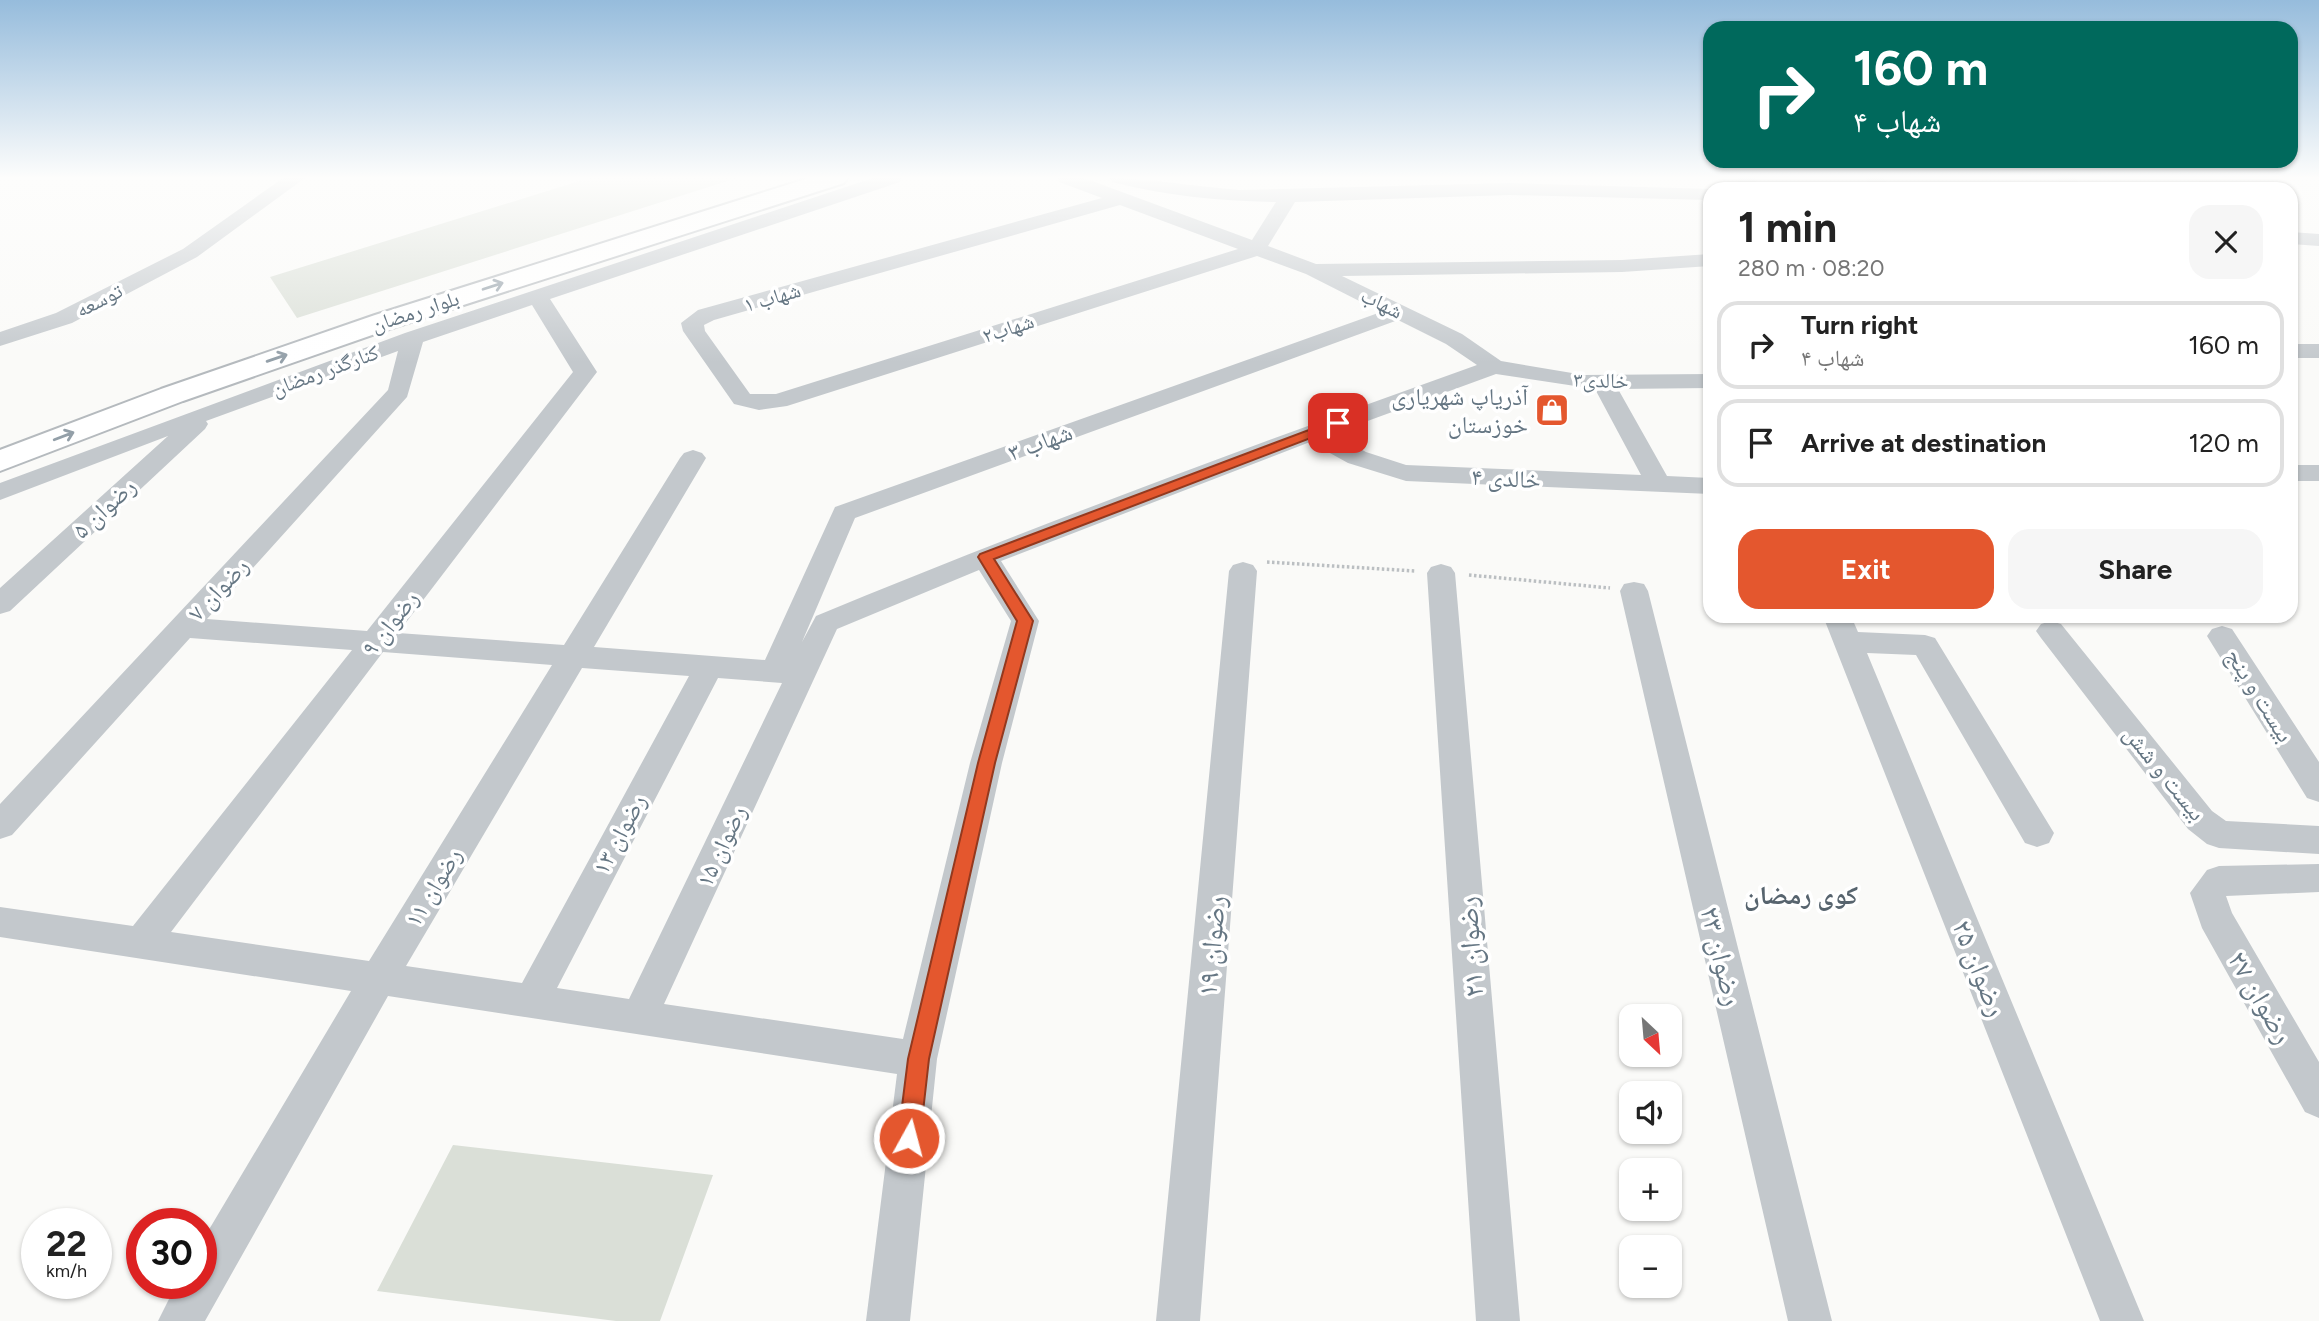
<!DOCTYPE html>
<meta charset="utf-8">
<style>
body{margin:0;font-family:Figtree,"Noto Naskh Arabic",sans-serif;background:#f6f6f6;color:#222;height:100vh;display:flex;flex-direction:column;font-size:26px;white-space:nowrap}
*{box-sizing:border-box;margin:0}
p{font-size:23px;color:#767676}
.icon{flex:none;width:38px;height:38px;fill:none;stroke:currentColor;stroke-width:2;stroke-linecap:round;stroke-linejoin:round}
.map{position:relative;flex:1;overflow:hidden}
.panel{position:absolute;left:1703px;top:182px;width:595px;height:441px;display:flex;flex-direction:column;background:#fff;border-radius:21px;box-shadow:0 2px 5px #0004}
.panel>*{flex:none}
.guide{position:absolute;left:1703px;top:21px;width:595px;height:147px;border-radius:21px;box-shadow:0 2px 5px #0004;background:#00695c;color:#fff;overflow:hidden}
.needle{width:46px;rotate:154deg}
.controls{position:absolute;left:1619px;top:1004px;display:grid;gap:14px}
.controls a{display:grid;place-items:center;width:63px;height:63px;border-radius:14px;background:#fff;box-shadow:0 2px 5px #0004;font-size:35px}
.speed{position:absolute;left:21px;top:1208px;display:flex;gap:14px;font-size:35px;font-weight:700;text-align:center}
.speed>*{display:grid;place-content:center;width:91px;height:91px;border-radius:50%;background:#fff;box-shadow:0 2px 5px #0004;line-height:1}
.speed small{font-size:18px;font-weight:400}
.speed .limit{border:10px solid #d22;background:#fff;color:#111}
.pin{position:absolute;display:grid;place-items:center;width:60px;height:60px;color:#fff;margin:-30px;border-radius:14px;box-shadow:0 4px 10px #0006}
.me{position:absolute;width:77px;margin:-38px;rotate:7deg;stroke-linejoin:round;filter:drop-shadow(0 0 5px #0008)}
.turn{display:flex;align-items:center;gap:24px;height:147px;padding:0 35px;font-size:32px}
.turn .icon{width:91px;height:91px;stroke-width:2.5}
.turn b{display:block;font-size:49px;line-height:60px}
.round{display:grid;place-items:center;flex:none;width:74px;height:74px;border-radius:21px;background:#f6f6f6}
.summary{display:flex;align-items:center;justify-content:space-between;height:119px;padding:0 35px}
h1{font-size:42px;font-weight:700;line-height:52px}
.primary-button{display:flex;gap:14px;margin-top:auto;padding:14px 35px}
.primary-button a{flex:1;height:80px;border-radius:21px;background:#e4572e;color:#fff;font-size:28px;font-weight:700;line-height:80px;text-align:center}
.primary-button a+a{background:#f6f6f6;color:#222}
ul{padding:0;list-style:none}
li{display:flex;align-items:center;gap:21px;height:88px;margin:0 14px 10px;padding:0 21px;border:4px solid #e0e0e0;border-radius:21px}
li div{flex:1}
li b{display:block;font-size:26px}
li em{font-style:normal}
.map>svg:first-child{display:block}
.green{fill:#dadfd7}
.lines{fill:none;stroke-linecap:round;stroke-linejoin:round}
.primary-casing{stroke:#b5babe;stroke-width:4}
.path{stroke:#bbbfc2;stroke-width:3.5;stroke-dasharray:2.5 2.5;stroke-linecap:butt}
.minor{fill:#c3c8cc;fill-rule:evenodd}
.primary{fill:#fff;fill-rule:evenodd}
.oneway{stroke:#939fa8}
.route{fill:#e4572e;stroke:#94391e;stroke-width:2}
.labels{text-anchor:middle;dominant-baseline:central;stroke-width:7;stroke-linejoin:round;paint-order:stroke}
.far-street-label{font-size:21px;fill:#657683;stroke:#fff}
.poi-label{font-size:24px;fill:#657683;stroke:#fff;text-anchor:end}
.street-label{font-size:24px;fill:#657683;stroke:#fff}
.neighbourhood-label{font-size:26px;font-weight:bold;fill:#57646e;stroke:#fff}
.near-street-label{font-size:28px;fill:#657683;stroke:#fff}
</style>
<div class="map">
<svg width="2319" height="1321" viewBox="0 0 2319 1321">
<rect width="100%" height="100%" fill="#fafaf8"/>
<path class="green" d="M589,178h148l-440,140 -27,-41z
M453,1145l260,30 -53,146h-44l-239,-30z"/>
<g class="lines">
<g class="primary-casing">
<path id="primary" d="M809,178h38l-3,5 -449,144 -212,74 -183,70v-21l161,-61 214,-74z"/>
</g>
<path class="path" d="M1267,562l148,9
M1469,575l141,13"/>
<path class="minor" d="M283,178h22l-108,79 -125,66 -72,23v-14l56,-19 127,-64z
M873,178h29l-2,4 -350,117 47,73 -199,261 166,12 116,-187 4,-5 9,-3 9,3 4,5 -112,189 171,13 70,-153 546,-195 -75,-38 -49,-18 -470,150 -28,4 -25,-6 -51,-73 -2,-8 17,-13 404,-112 -43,-16 -2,-4h27l168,62 24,-38c-56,-1 -109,-6 -164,-20l-2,-4c43,0 86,9 130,12l270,-7 203,6h-3v11l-200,-5 -215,7 -27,44 48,18 306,-4 88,-6v12l-88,6 -280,4 120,58 39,27 83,14 126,-1v14l-92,1 49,87 43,2v16l-304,-13 -58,-18 -38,-21 -309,119 38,60 -37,142 -65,296 -27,262h-44l31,-247 -509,-78 -183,325h-47l19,-38h24v-40l150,-252 -351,-54v-30l133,19 219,-276 -162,-12 -178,197 -12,4v-35l388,-414 10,-39 -192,70 2,3 -3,5 -195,182 -10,3v-26l168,-152 -168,64v-17l405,-150zM1120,205l118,44 -462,145h-26l-45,-63 -1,-6 10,-5zM532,305l41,67 -206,259 -160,-12 200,-222 16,-55zM1398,320l48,24 31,21c-222,79 -443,161 -661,251l-14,26 53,-124zM1496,374l99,15 46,86 -235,-10 -40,-13 -34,-18zM979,570l32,51 -41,142 -67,276 -239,-35 173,-375zM383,652l169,13 -183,296 -198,-29zM582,668l107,8 -167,307 -116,-17zM718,678l64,5 -153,316 -72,-11z
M1737,178h18l4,11h-18z
M1866,178h18l5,11h-18z
M2057,178h19l6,11h-18z
M2204,180l7,2 5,7h-19l-2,-3 2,-4z
M2291,232l28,2v12l-28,-2z
M2291,344h28v14h-28z
M2291,465h28v16h-28z
M1243,562l10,3 4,6 -57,750h-44l73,-750 4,-6z
M1441,564l10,3 4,6 65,748h-44l-49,-748 4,-6z
M1634,582l10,2 4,7 184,730h-44l-168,-730 4,-7z
M1823,616h28l7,16 67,3 10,3 119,195 -5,10 -12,4 -12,-4 -109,-188 -49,-2 277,668h-44z
M2051,621l10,3 151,187 14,10 93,5v28l-100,-6 -12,-4 -19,-15 -147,-191 -5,-7 5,-7z
M2222,626l10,3 87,133v40l-12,-4 -100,-162 5,-7z
M2319,864v28l-93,4 6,17 87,149v56l-14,-6 -103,-184 -12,-35 17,-23 12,-4z"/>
<use href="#primary" class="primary"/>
</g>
<defs><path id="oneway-shaft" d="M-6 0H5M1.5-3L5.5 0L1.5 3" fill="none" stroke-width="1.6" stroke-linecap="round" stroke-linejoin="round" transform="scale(1.75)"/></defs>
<g class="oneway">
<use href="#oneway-shaft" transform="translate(493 286) rotate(-18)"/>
<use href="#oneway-shaft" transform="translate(277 358) rotate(-19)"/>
<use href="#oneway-shaft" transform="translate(64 436) rotate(-21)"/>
</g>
<linearGradient id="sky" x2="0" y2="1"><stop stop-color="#96bcdc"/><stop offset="0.49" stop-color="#fdfdfc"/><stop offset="1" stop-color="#fdfdfc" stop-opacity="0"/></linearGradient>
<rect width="2319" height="363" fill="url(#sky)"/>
<path class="route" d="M1338,419l4,1v6l-348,133 39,62 -38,142 -66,296 -9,79 -3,7 -8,4 -8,-4 -3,-7 10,-79 70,-296 39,-142 -39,-64 2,-3z"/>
<defs>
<g id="shop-square" transform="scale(1.75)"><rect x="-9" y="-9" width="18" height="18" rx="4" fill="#e4572e" stroke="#fff"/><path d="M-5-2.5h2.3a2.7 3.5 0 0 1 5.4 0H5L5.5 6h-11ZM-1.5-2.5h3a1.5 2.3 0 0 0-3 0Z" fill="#fff"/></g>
</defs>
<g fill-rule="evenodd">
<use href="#shop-square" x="1552" y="410"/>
</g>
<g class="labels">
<g class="far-street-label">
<text transform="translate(772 297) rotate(-16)">شهاب ۱</text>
<text transform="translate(99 300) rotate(-27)">توسعه</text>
<text transform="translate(1382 303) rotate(26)">شهاب</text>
<text transform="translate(415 311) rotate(-18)">بلوار رمضان</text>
<text transform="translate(1008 328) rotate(-18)">شهاب۲</text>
<text transform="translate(325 370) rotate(-20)">کنارگذر رمضان</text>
<text transform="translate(1601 380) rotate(2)">خالدی۳</text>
</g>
<g class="poi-label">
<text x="1528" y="396">آذریاپ شهریاری<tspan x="1528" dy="28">خوزستان</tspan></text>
</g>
<g class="street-label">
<text transform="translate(1040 442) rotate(-20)">شهاب ۳</text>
<text transform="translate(1506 478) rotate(3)">خالدی ۴</text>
<text transform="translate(104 508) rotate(-43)">رضوان ۵</text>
<text transform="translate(218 589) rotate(-47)">رضوان ۷</text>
<text transform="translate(390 623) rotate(-52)">رضوان ۹</text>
<text transform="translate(2260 695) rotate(58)">بیست و پنج</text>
<text transform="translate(2165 773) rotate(51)">بیست و شش</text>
<text transform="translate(619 834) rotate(-62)">رضوان ۱۳</text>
<text transform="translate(721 846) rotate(-65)">رضوان ۱۵</text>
<text transform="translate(433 887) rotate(-59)">رضوان ۱۱</text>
</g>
<g class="neighbourhood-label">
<text x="1801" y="895">کوی رمضان</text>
</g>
<g class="near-street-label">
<text transform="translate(1211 946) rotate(-85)">رضوان ۱۹</text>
<text transform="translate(1470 947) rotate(-94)">رضوان ۲۱</text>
<text transform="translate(1722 956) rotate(76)">رضوان ۲۳</text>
<text transform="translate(1980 968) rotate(68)">رضوان ۲۵</text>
<text transform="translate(2261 997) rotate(60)">رضوان ۲۷</text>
</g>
</g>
</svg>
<div class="controls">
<a><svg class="needle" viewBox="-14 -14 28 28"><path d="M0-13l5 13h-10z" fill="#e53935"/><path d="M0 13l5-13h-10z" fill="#767676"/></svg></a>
<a><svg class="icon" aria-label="sound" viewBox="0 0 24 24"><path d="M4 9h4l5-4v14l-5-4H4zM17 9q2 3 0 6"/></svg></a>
<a>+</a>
<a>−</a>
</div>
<div class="speed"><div>22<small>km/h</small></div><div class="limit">30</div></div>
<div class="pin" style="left:1338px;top:423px;background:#d93025"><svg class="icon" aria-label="arrive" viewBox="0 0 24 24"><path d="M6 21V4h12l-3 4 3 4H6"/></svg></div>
<svg class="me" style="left:909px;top:1138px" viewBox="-20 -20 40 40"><circle r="17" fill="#e4572e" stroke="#fff" stroke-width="3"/><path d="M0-11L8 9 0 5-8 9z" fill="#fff"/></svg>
<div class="guide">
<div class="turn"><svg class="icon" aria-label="right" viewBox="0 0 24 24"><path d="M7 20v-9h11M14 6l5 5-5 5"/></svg><div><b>160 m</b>شهاب ۴</div></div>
</div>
<section class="panel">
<div class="summary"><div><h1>1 min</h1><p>280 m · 08:20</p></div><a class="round"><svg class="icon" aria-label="close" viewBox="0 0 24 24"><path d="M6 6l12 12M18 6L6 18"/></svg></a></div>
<ul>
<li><svg class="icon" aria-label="right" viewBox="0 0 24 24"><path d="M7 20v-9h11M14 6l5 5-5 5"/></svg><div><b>Turn right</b><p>شهاب ۴</p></div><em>160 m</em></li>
<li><svg class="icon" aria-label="arrive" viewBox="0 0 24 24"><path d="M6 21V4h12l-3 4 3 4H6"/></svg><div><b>Arrive at destination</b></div><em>120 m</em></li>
</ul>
<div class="primary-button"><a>Exit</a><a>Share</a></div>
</section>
</div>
